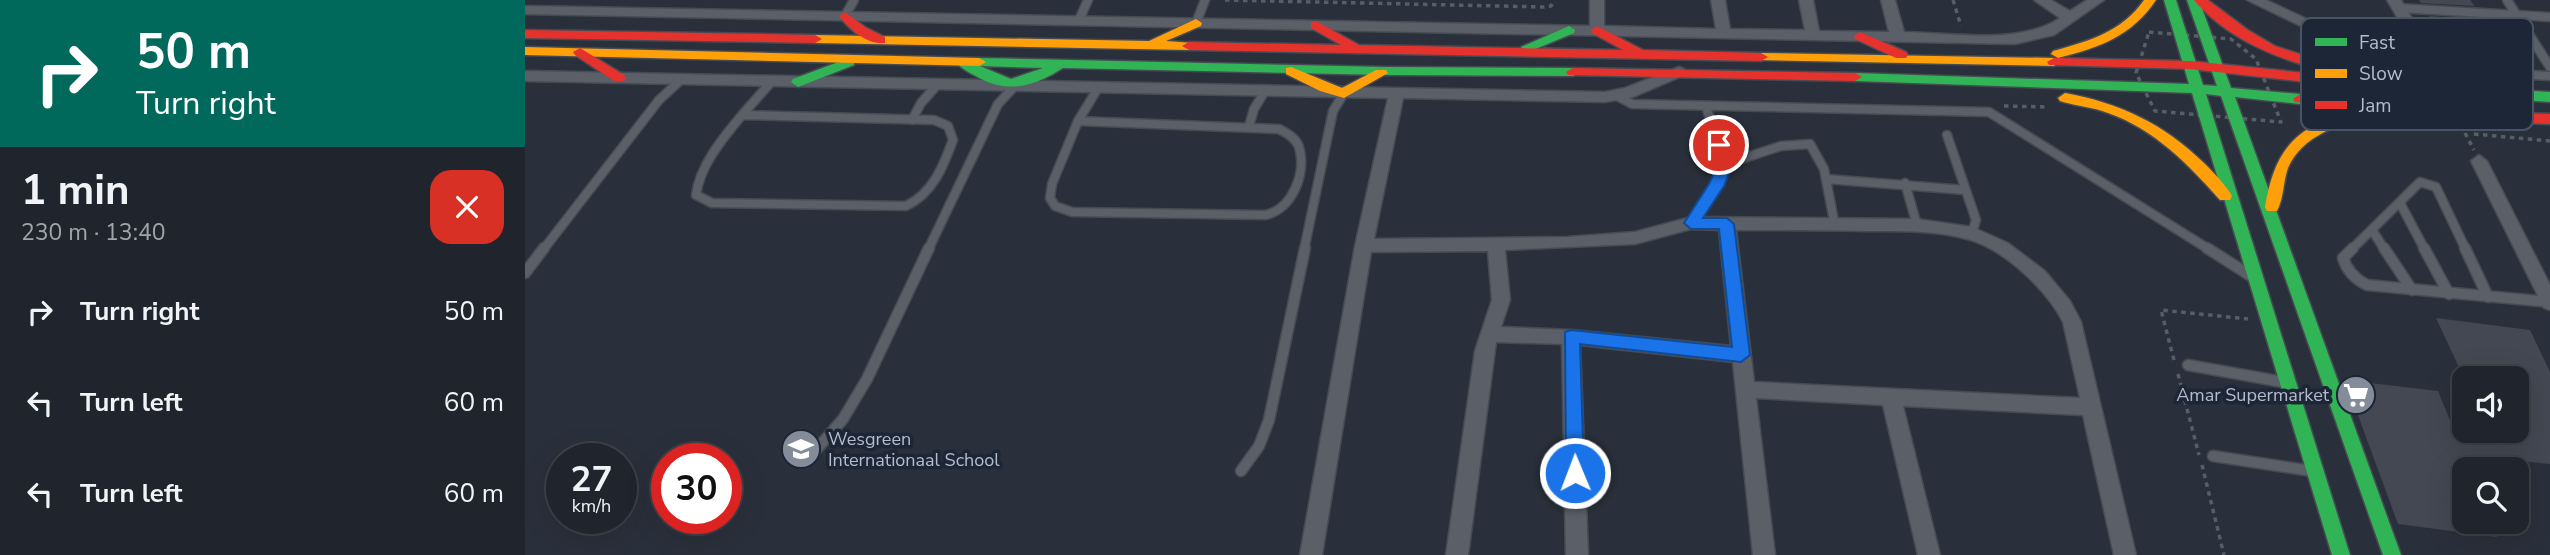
<!DOCTYPE html>
<meta charset="utf-8">
<style>
body{margin:0;font-family:"Nunito Sans",sans-serif;background:#282c34;color:#f1f3f6;height:100vh;display:flex;flex-direction:column;font-size:26px;white-space:nowrap}
*{box-sizing:border-box;margin:0}
p{font-size:23px;color:#a2a4a9}
.icon{flex:none;width:38px;height:38px;fill:none;stroke:currentColor;stroke-width:2;stroke-linecap:round;stroke-linejoin:round}
.map{position:relative;flex:1;overflow:hidden}
.panel{display:flex;flex-direction:column;background:#20242c;width:525px}
.panel>*{flex:none}
.guide{background:#00695c;color:#fff;overflow:hidden}
.tools{position:absolute;left:1927px;top:366px;display:grid;gap:14px}
.tools a{display:grid;place-items:center;width:77px;height:77px;border-radius:14px;background:#20242c;box-shadow:0 7px 28px #0002,0 0 0 2px #3d4148;font-size:35px}
.speed{position:absolute;left:21px;top:443px;display:flex;gap:14px;font-size:35px;font-weight:700;text-align:center}
.speed>*{display:grid;place-content:center;width:91px;height:91px;border-radius:50%;background:#20242c;box-shadow:0 7px 28px #0002,0 0 0 2px #3d4148;line-height:1}
.speed small{font-size:18px;font-weight:400}
.speed .limit{border:10px solid #d22;background:#fff;color:#111}
.pin{position:absolute;display:grid;place-items:center;width:60px;height:60px;color:#fff;margin:-30px;border:4px solid #fff;border-radius:50%;box-shadow:0 2px 7px #0007}
.me{position:absolute;width:77px;margin:-38px;rotate:359deg;stroke-linejoin:round;filter:drop-shadow(0 0 5px #0008)}
.turn{display:flex;align-items:center;gap:24px;height:147px;padding:0 21px;font-size:32px}
.turn .icon{width:91px;height:91px;stroke-width:2.5}
.turn b{display:block;font-size:49px;line-height:60px}
.round{display:grid;place-items:center;flex:none;width:74px;height:74px;border-radius:21px;background:#282c34}
.head{display:flex;align-items:center;justify-content:space-between;height:119px;padding:0 21px}
h1{font-size:42px;font-weight:700;line-height:52px}
ul{padding:0;list-style:none}
li{display:flex;align-items:center;gap:21px;height:91px;padding:0 21px}
li div{flex:1}
li b{display:block;font-size:26px}
li em{font-style:normal}
main{display:flex;flex:1;min-height:0}
.map>svg:first-child{display:block}
.building{fill:#434852}
.lines{fill:none;stroke-linecap:round;stroke-linejoin:round}
.lane-far1-casing{stroke:#464b53;stroke-width:11}
.lane-casing{stroke:#464b53;stroke-width:13}
.street-casing{stroke:#464b53;stroke-width:3}
.fast-casing{stroke:#464b53;stroke-width:3}
.slow-casing{stroke:#464b53;stroke-width:3}
.jam-casing{stroke:#464b53;stroke-width:3}
.path{stroke:#585e65;stroke-width:3.5;stroke-dasharray:4.5 4.5;stroke-linecap:butt}
.lane-far1{stroke:#5a5f68;stroke-width:8}
.lane{stroke:#5a5f68;stroke-width:10}
.street{fill:#5a5f68;fill-rule:evenodd}
.fast{fill:#30b455;fill-rule:evenodd}
.slow{fill:#ff9f0a;fill-rule:evenodd}
.jam{fill:#e5322d;fill-rule:evenodd}
.route{fill:#1a73e8;stroke:#114b97;stroke-width:2}
.labels{text-anchor:middle;dominant-baseline:central;stroke-width:7;stroke-linejoin:round;paint-order:stroke}
.poi-label{font-size:18px;fill:#b4bccc;stroke:#1c2636;text-anchor:end}
.key{fill:#1c2636;stroke:#4a5363;stroke-width:2}
.key-label{font-size:19px;fill:#b4bccc}
</style>
<main>
<section class="panel">
<div class="guide">
<div class="turn"><svg class="icon" aria-label="right" viewBox="0 0 24 24"><path d="M7 20v-9h11M14 6l5 5-5 5"/></svg><div><b>50 m</b>Turn right</div></div>
</div>
<div class="head"><div><h1>1 min</h1><p>230 m · 13:40</p></div><a class="round" style="background:#d93025;color:#fff"><svg class="icon" aria-label="close" viewBox="0 0 24 24"><path d="M6 6l12 12M18 6L6 18"/></svg></a></div>
<ul>
<li><svg class="icon" aria-label="right" viewBox="0 0 24 24"><path d="M7 20v-9h11M14 6l5 5-5 5"/></svg><div><b>Turn right</b></div><em>50 m</em></li>
<li><svg class="icon" aria-label="left" viewBox="0 0 24 24"><path d="M17 20v-9H6M10 6l-5 5 5 5"/></svg><div><b>Turn left</b></div><em>60 m</em></li>
<li><svg class="icon" aria-label="left" viewBox="0 0 24 24"><path d="M17 20v-9H6M10 6l-5 5 5 5"/></svg><div><b>Turn left</b></div><em>60 m</em></li>
</ul>
</section>
<div class="map">
<svg width="2025" height="555" viewBox="0 0 2025 555">
<rect width="100%" height="100%" fill="#2a303b"/>
<path class="building" d="M1894,0h51l5,6 -54,-3z
M1904,16l57,4 39,48 -62,-5 -23,-6 -23,-36 15,1z
M1911,318l94,12 20,42v92l-86,-9 5,14h-5v53h26l7,15 -99,-13 -53,-144 93,11 16,39h63v-52h-53z"/>
<g class="lines">
<g class="lane-far1-casing">
<path id="lane-far1" d="M1982,0l43,67
M1873,8l152,9
M320,16l9,-16
M554,20l9,-20
M671,23l9,-23
M1907,62l38,10 80,4
M1092,96l15,8 357,8 221,138
M217,115l192,5 14,6 5,14c-10,27 -20,53 -47,66l-194,-3 -16,-8c4,-30 27,-57 46,-80z
M217,115l30,-34
M387,120l9,-17 16,-18
M553,121l201,8c8,4 17,9 20,18 8,26 -7,63 -34,68l-193,-3 -17,-6 -5,-8 2,-14z
M553,121l20,-33
M724,126l5,-17 11,-18
M1422,135l29,85 -4,13
M1201,164l55,-18 29,-2 14,25 11,57
M1301,179l139,11
M1380,183l12,42
M1875,203l25,47
M1166,223l25,-37 10,-22 -20,-57
M1847,230l13,20
M18,250l116,-150 23,-21
M403,250l70,-146 16,-17
M779,250l29,-139 11,-18
M1826,250l69,-68 16,5 30,63"/>
</g>
<g class="lane-casing">
<path id="lane" d="M1682,248l44,28
M1828,248l-10,10c4,13 12,21 24,27l183,17
M1859,248l28,42
M1899,248l25,46
M1940,248l23,49
M0,273l19,-25
M1663,365l95,17
M1688,456l99,15
M284,458l34,-39 24,-40 62,-131
M716,471l18,-25 10,-26 36,-172"/>
</g>
<g class="street-casing">
<path id="street" d="M1065,0h14v26l112,3 -5,-29h14l5,29 75,1 -6,-30h14l6,31 70,1 -8,-32h14l9,32c48,1 116,13 156,-14l-26,-18h17l19,11 17,-11h17l-50,35 -39,9 -1490,-30v-8l1065,20z
M1722,0h19l103,48 59,21 -41,-69h14l35,59 18,19 29,10 3,4 -8,5 -5,-1 -114,-42z
M1154,67l5,2v6l-51,22 -28,5 -202,-4 -29,141 193,-2 68,-5 56,-15 226,2 55,8 36,16 37,28 25,30 11,21 55,233h-22l-31,-140 -180,-9 37,149h-22l-35,-150 -127,-7 19,157h-22l-20,-193 -153,-17 8,210h-22l-4,-211 -66,-2 -28,213h-22l29,-204 17,-51 -4,-49 -117,1 -49,303h-22l55,-309 33,-148 -863,-17v-10l1080,21 20,-4zM1166,229l28,1 12,116 -160,-16 -70,-3 9,-27 -5,-50 130,-6zM1211,230c43,0 86,0 130,1 33,0 69,-1 101,8 36,9 80,51 96,83l17,76 -326,-16z
M1954,155l8,6 63,124v25l-6,-2 -73,-147z"/>
</g>
<g class="fast-casing">
<path id="fast" d="M1639,0h12l27,85 14,1 -30,-86h12l32,88 69,6 7,5 -7,5 -65,-7 166,458h-18l-162,-459 -15,-2 144,461h-18l-140,-462 -337,-12 -7,-4 7,-4 334,11z
M1044,26l6,4 -1,3 -41,17h-10l-2,-3z
M324,58l5,1v6l-56,22 -7,-5 2,-3z
M454,58l406,9 188,1 7,4 -7,4 -188,-1 -322,-7c-27,17 -52,26 -82,11 -8,-5 -17,-8 -23,-15l7,-4 8,3zM455,66l63,2 -32,11z
M1898,85l127,7v10l-132,-9 -2,-3 2,-3z"/>
</g>
<g class="slow-casing">
<path id="slow" d="M1619,0h12c-24,36 -57,48 -98,58l-7,-4 2,-3c36,-10 69,-19 91,-51z
M671,19l6,4 -1,3 -35,15 28,2v6l-5,1 -374,-7 -7,-4 7,-4 334,6z
M0,47l454,11 7,4 -7,4 -454,-11z
M1236,53l293,5 7,4 -7,4 -298,-6 -2,-3z
M766,67l51,21 34,-18h10l2,3 -44,25 -24,-7 -34,-17v-6z
M1540,93c55,10 99,31 139,70 10,10 21,21 28,33l-2,4h-10c-32,-36 -66,-71 -112,-87 -15,-6 -32,-7 -48,-12l-2,-3z
M1840,106l5,2 2,3 -2,3c-30,11 -68,21 -82,54 -5,14 -4,30 -11,43h-10l-2,-4c11,-67 38,-83 100,-101z"/>
</g>
<g class="jam-casing">
<path id="jam" d="M1669,0h14l40,30 27,16 52,17 2,3 -7,4c-46,-11 -97,-33 -128,-70z
M320,12l20,15 20,10v6c-18,2 -36,-14 -46,-27z
M791,21l43,24 264,5 -31,-17 -1,-3 6,-4 46,24 118,3 7,4 -7,4 -572,-11 -7,-4 7,-4 152,3 -30,-17v-6z
M0,30l290,5 7,4 -7,4 -290,-5z
M1335,32l46,20 2,3 -2,3h-10l-41,-19 -1,-3z
M55,48l44,27 2,3 -2,3h-10l-39,-26 -2,-3z
M1529,58l136,3 233,24 7,5 -7,5 -233,-26 -141,-4 -2,-3z
M1048,68l282,5 7,4 -7,4 -287,-6 -2,-3z
M1775,94l170,17 80,3v10l-80,-3 -175,-19 -2,-3z"/>
</g>
<path class="path" d="M700,0l319,7 7,-1 3,-6
M1428,0l8,26
M1624,32l82,7 25,20 25,63 -126,-11 -19,-38z
M1479,106l45,1
M1940,133l9,17
M1949,134l76,7
M1649,360l-13,-50 87,9
M1653,374l21,81
M1677,465l22,90"/>
<use href="#lane-far1" class="lane-far1"/>
<use href="#lane" class="lane"/>
<use href="#street" class="street"/>
<use href="#fast" class="fast"/>
<use href="#slow" class="slow"/>
<use href="#jam" class="jam"/>
</g>
<path class="route" d="M1194,140l7,5 7,19 -9,22 -21,32h24l7,6 16,131 -9,7 -161,-18 4,129 -3,6h-13l-2,-6 -1,-141 6,-2 161,17 -13,-118h-28l-7,-6 25,-39 9,-20 -6,-19z"/>
<defs>
<g id="supermarket-disc" transform="scale(2.0125)"><circle r="9.5" fill="#848b99" stroke="#1c2636"/><path d="M-6-5.5h2.5l.6 2H6L4.5 2H-2.5L-4.4-4H-6ZM-1.5 3.2a1.3 1.3 0 1 0 .1 0ZM3 3.2a1.3 1.3 0 1 0 .1 0Z" fill="#fff"/></g>
<g id="school-disc" transform="scale(2.0125)"><circle r="9.5" fill="#848b99" stroke="#1c2636"/><path d="M0-5L7-2L0 1L-7-2ZM-4 1L0 2.5L4 1V4Q0 6-4 4Z" fill="#fff"/></g>
</defs>
<g fill-rule="evenodd">
<use href="#supermarket-disc" x="1831" y="395"/>
<use href="#school-disc" x="276" y="449"/>
</g>
<g class="labels">
<g class="poi-label">
<text x="1804" y="395">Amar Supermarket</text>
<text x="303" y="439" text-anchor="start">Wesgreen<tspan x="303" dy="21">Internationaal School</tspan></text>
</g>
</g>
<rect x="1776" y="18" width="232" height="112" rx="10" class="key"/>
<rect x="1790" y="38" width="32" height="8" fill="#30b455"/>
<rect x="1790" y="69" width="32" height="9" fill="#ff9f0a"/>
<rect x="1790" y="101" width="32" height="8" fill="#e5322d"/>
<g class="key-label">
<text x="1834" y="49">Fast</text>
<text x="1834" y="80">Slow</text>
<text x="1834" y="112">Jam</text>
</g>
</svg>
<div class="tools">
<a><svg class="icon" aria-label="sound" viewBox="0 0 24 24"><path d="M4 9h4l5-4v14l-5-4H4zM17 9q2 3 0 6"/></svg></a>
<a><svg class="icon" aria-label="search" viewBox="0 0 24 24"><circle cx="10" cy="10" r="6"/><path d="M15 15l6 6"/></svg></a>
</div>
<div class="speed"><div>27<small>km/h</small></div><div class="limit">30</div></div>
<div class="pin" style="left:1194px;top:145px;background:#d93025"><svg class="icon" aria-label="arrive" viewBox="0 0 24 24"><path d="M6 21V4h12l-3 4 3 4H6"/></svg></div>
<svg class="me" style="left:1050px;top:473px" viewBox="-20 -20 40 40"><circle r="17" fill="#1a73e8" stroke="#fff" stroke-width="3"/><path d="M0-11L8 9 0 5-8 9z" fill="#fff"/></svg>
</div>
</main>
